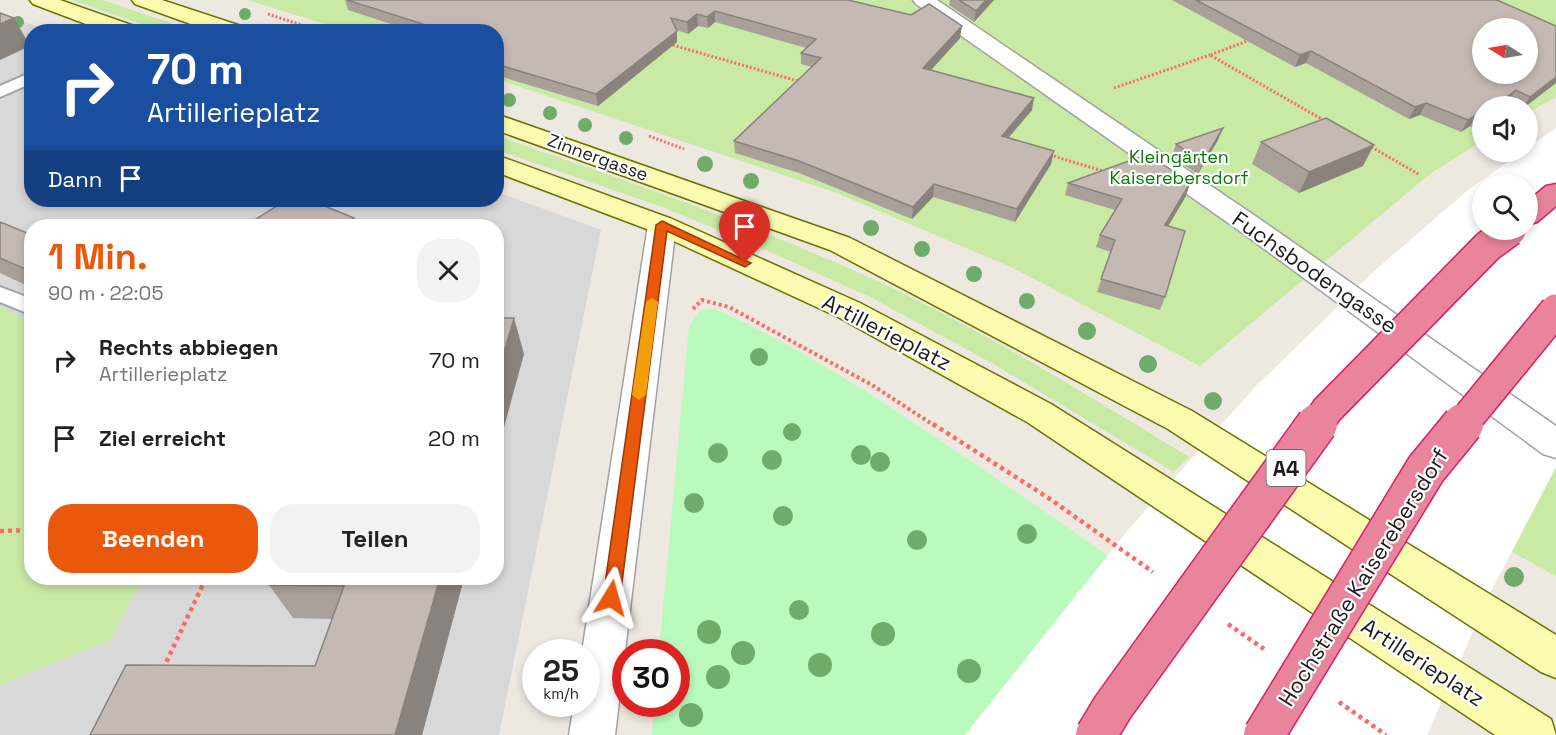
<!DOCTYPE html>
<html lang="de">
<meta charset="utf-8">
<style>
body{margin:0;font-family:"Space Grotesk",sans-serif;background:#f2f2f2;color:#222;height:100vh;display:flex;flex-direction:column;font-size:22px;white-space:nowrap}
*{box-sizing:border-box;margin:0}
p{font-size:20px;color:#767676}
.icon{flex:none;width:33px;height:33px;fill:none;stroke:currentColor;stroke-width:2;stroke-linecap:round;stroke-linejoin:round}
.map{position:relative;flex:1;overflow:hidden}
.panel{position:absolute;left:24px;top:219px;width:480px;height:366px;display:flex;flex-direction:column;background:#fff;border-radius:24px;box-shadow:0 3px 9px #0003}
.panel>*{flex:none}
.banner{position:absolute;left:24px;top:24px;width:480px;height:183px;border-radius:24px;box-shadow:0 3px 9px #0003;background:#1a4fa0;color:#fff;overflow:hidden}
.needle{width:39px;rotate:281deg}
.fabs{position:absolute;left:1472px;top:18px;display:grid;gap:12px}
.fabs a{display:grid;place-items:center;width:66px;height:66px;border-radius:50%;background:#fff;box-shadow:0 3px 9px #0003;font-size:30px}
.speed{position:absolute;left:522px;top:639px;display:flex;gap:12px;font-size:30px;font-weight:700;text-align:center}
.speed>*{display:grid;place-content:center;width:78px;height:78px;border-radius:50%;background:#fff;box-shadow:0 3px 9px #0003;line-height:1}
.speed small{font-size:15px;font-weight:400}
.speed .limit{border:9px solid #d22;background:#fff;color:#111}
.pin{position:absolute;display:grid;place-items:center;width:51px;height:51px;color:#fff;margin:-62px -26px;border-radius:50% 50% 50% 0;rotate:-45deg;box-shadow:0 0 6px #0007}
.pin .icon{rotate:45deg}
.me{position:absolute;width:66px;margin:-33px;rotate:8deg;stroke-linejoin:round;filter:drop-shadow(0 0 4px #0008)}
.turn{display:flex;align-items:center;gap:21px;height:126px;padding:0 24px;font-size:27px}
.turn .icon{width:78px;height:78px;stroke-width:2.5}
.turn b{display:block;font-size:42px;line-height:51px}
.then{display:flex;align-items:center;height:57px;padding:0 24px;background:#0003;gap:12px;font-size:22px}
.round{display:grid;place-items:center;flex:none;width:63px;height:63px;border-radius:24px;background:#f2f2f2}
.headline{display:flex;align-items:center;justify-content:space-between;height:102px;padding:0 24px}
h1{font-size:36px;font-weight:600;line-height:45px;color:#ea580c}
.button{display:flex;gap:12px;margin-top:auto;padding:12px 24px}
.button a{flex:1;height:69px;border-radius:24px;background:#ea580c;color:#fff;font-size:24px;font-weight:600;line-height:69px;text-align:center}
.button a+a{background:#f2f2f2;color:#222}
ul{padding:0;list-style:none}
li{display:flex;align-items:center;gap:18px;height:78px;padding:0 24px}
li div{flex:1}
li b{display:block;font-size:22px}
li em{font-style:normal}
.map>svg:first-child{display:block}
.residential{fill:#d9d8d8;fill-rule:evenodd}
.grass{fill:#c9eaa3;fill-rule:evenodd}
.park{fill:#bafabc}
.pier{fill:#fff;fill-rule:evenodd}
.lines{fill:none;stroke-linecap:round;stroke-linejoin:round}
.service-casing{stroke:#a2a2a2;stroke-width:4}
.minor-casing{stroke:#a2a2a2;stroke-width:3}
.secondary-casing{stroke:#6c7202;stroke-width:3}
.motorway-casing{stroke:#da1f67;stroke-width:3}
.path-far2{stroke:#fd6a61;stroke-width:3;stroke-dasharray:2 2;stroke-linecap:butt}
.path-far1{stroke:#fd6a61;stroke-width:4;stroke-dasharray:3 3;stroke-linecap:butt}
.path{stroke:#fd6a61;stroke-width:4.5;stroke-dasharray:4 4;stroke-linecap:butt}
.service{fill:#fff;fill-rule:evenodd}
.minor{fill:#fff;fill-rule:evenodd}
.secondary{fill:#fbfbb0;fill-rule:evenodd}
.motorway{fill:#e8849b;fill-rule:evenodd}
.motorway-bridge-far1-casing{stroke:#da1f67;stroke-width:34;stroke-linecap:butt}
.motorway-bridge-casing{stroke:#da1f67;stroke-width:43;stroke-linecap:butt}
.motorway-bridge-far1{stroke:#e8849b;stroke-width:31}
.motorway-bridge{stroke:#e8849b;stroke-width:40}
.tree{fill:#6fac6b}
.wall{fill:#a9a09a}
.shaded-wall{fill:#8a827d}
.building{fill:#c5bab3;stroke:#8a827d;stroke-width:1.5;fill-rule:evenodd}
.route{fill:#ea580c;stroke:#983908;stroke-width:1.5}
.slow{fill:#f59e0b}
.labels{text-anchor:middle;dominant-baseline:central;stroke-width:4.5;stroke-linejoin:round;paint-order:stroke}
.far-park-label{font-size:18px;fill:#087a0c;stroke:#fff}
.far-street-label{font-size:18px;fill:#1b1b1b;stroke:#fff}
.shield{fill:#fff;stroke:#5f5f5f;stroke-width:1.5}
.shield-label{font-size:21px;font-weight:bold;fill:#1b1b1b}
.street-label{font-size:22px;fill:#1b1b1b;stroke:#fff}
</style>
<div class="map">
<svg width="1556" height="735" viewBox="0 0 1556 735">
<rect width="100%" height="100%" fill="#ede8e0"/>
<path class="residential" d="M0,13l50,18 -18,1v168h464l1,-8 104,38 -102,505h-499zM32,226h464v352h-464z"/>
<path class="grass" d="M72,0h31l91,31h-33z
M248,0h1308v97l-29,16v-7h-45v35l-51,32 -231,193 -189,-99 -177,-75 -337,-113 -1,-47 -149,-1zM1482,28h45v46h-45z
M497,136c121,42 242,83 360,136 115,51 224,119 332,185l-15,15 -184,-110 -120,-65 -111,-50 -94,-39 -168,-58z
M0,306l31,16 1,256h111l-33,62 -110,45z
M1556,467v109l-44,-24z"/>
<path class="park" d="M713,308c98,43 188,106 277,166 125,86 249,174 373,261h-711l2,-31h22v-52h-17l30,-326 11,-15z"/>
<path class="pier" d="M1556,128v339l-66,126 -63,142h-462l163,-205 126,-142 119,-116 95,-82 54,-38h5v-4zM1482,184h45v46h-45z"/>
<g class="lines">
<g class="service-casing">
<path id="service" d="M32,72v11l-32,14v-11z
M0,287l32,12v16l-32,-13z"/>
</g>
<g class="minor-casing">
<path id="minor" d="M913,0h24l327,222 292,204v32l-13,-4 -299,-220 -328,-230z
M662,216l10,3 4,6 -61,510h-46l5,-31h12v-52h-4l66,-427 4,-6z"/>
</g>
<g class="secondary-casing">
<path id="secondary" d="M30,0h30l77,27 3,5h-33l-74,-28z
M132,0h30l82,27 3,5h-34l-78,-28z
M496,114l354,124 342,173 364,224v43l-15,-6 -373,-243 -338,-179 -334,-120z
M496,155l176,64 188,84 191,101 500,315 5,16h-61l-468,-313 -189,-105 -186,-86 -156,-59z"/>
</g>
<g class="motorway-casing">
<path id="motorway" d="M1556,184v22l-19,16 -10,3v-23l19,-16z"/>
</g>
<path class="path-far2" d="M268,14l55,18
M1250,40l-40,15 115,66
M669,44l132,38
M1114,88l96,-33
M649,136l35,13
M1368,145l52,30
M1050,155l56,17"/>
<path class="path-far1" d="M693,309l9,-9 27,7 143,78 63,41"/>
<path class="path" d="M933,424l117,75 103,73
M0,531l32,-1
M1228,624l36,25
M163,669l43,-91
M1339,702l47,33"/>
<use href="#service" class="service"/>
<use href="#minor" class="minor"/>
<use href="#secondary" class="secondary"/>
<use href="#motorway" class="motorway"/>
<g class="motorway-bridge-far1-casing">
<path id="motorway-bridge-far1" d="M1316,426l11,-16 161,-164 22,-16
M1461,426l95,-116"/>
</g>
<g class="motorway-bridge-casing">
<path id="motorway-bridge" d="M1096,735l17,-28 204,-283
M1264,735l162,-266 37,-45"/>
</g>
<use href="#motorway-bridge-far1" class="motorway-bridge-far1"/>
<use href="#motorway-bridge" class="motorway-bridge"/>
</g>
<g class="tree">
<circle cx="245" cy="14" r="6"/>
<circle cx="18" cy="22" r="6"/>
<circle cx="509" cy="100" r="7"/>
<circle cx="550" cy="113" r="7"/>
<circle cx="585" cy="125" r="7"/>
<circle cx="626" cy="138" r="7"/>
<circle cx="705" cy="164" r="8"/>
<circle cx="751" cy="181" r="8"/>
<circle cx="871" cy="228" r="8"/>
<circle cx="922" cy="249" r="8"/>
<circle cx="974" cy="274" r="8"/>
<circle cx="1027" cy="301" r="8"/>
<circle cx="1087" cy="331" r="9"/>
<circle cx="759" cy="357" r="9"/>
<circle cx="1148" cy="364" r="9"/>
<circle cx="1213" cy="401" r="9"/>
<circle cx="792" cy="432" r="9"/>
<circle cx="718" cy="453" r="10"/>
<circle cx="861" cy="455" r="10"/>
<circle cx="772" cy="460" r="10"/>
<circle cx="880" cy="462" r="10"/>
<circle cx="694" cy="503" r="10"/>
<circle cx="783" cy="516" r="10"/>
<circle cx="1027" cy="534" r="10"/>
<circle cx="917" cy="540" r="10"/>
<circle cx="1514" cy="577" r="10"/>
<circle cx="799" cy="610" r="10"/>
<circle cx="709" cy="632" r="12"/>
<circle cx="883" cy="634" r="12"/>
<circle cx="743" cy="653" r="12"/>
<circle cx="820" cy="665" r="12"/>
<circle cx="969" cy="671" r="12"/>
<circle cx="718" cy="677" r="12"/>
<circle cx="691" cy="715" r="12"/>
</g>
<path class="wall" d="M345,0h503l112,38 -29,32 101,40 -24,28 46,13 -3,13 -36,58 -82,-25 -21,22 -113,-46 -64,-20 -1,-12 78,-74 -11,-3v-11l5,-5 -91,-26 -7,6 -10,-2 -10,8 -12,-4 1,12 -79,64 -102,-31v-43h-81l-67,-22z
M950,0h44l-20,22 -25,-17z
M1172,0h325l59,83 -30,23h-9l-9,-4 -5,4h-21v16l-7,6 -5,-2 -9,6 -41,-17 -11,4 -103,-56 -11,4z
M1218,140l-20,34 -26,-17 4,-13z
M1261,142l102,24 -64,27 -47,-29z
M1068,183h122l-4,13 -18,30 -3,71 -5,13 -63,-18 14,-40 -15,-5 4,-12 15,-25 -50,-15z
M0,222l32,13v53l-32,-15z
M273,578h191l-42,157h-332l225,-69 17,-47 -39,-1 -24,-33z"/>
<path class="shaded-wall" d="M986,0h8l-20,22 2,-11z
M715,11v11l-7,6 -1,-11z
M697,14l1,12 -10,8 -1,-12z
M14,18l16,28 -30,14v-36z
M962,26l-2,12 -38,42 1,-12z
M677,31v11l-79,64 -2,-12z
M1311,51l-5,12 -11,4 5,-12z
M1556,77v6l-30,23h-2l6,-9z
M1516,90l-8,12 -5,4h-9z
M1034,98l-2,12 -33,39 3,-13z
M1426,103l-6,12 -11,4 6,-12z
M1477,114l-7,12 -9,6 7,-12z
M1482,116v6l-7,6z
M1223,128l-5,12 -20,34 5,-12z
M1374,145l-11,21 -64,27 10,-21z
M1054,151l-3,13 -36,58 2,-13z
M1190,183l-4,13 -25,42 4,-13z
M934,184l-1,13 -21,22 1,-12z
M354,218l4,8h-16z
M514,318l10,36 -28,103v-77z
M440,578h24l-42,157h-27z"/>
<path class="building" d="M347,0h501l63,15 18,-11 33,22 -39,42 111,30 -32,38 52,15 -37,58 -83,-25 -21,23 -114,-46 -65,-20 87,-83 -20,-5 15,-14 -101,-28 -8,6 -10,-3 -10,8 -16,-4 6,13 -81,63 -100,-30v-32h-48z
M959,0h27l-10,11z
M1196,0h301l59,26v51l-26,20 -14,-7 -22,16h-12v10l-5,-2 -9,6 -42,-17 -11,4 -104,-56 -11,4zM1482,28h45v46h-45z
M0,13l14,5 -14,6z
M1326,118l48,27 -65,27 -48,-30z
M1223,128l-20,34 -27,-18z
M1148,154l42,29 -25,42 20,6 -20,66 -64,-18 14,-39 -15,-5 22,-36 -54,-16z
M286,200h24l44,18 -12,8h-97z
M0,222l32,13v37l-32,-14z
M496,318h18l-18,62z
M273,578h167l-45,157h-305l36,-70 189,1 29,-80 -75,-1z"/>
<path class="route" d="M662,221l89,42 -6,4 -4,-2 -74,-34 -47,367 -3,5 -6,2 -6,-2 -2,-5 53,-373z"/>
<path class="slow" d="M652,298l6,4 -12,93 -7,5 -7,-5 14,-93z"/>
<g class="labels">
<g class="far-park-label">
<text x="1179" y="156">Kleingärten<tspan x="1179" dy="21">Kaiserebersdorf</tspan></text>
</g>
<g class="far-street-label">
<text transform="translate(598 157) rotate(20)">Zinnergasse</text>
</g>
<rect class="shield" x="1266.5" y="450" width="39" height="36" rx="4.5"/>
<g class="shield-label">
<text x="1286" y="468">A4</text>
</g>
<g class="street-label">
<text transform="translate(1315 272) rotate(35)">Fuchsbodengasse</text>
<text transform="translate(887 332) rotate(27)">Artillerieplatz</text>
<text transform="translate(1363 577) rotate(-58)">Hochstraße Kaiserebersdorf</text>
<text transform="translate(1423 662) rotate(33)">Artillerieplatz</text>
</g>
</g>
</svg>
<div class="fabs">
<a><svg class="needle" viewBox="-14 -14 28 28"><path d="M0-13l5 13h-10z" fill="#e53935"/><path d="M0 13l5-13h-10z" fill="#767676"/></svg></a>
<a><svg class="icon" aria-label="sound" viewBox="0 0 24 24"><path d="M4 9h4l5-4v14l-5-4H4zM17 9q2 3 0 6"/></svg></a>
<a><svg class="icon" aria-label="search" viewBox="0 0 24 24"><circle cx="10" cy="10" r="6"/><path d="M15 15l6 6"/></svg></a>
</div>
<div class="speed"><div>25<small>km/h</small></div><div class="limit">30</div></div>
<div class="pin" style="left:745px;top:263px;background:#d93025"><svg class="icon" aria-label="arrive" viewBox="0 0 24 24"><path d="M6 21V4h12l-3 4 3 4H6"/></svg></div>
<svg class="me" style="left:611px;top:598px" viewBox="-20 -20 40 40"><path d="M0-17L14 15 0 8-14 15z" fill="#ea580c" stroke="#fff" stroke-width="4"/></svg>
<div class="banner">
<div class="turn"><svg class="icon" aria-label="right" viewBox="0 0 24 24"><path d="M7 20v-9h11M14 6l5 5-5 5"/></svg><div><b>70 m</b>Artillerieplatz</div></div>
<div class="then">Dann<svg class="icon" aria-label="arrive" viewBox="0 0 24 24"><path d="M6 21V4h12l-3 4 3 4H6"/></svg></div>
</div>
<section class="panel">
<div class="headline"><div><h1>1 Min.</h1><p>90 m · 22:05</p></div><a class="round"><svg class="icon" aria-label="close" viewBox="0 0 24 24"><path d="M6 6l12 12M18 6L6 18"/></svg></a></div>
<ul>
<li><svg class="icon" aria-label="right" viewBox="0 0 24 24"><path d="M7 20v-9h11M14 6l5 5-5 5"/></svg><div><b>Rechts abbiegen</b><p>Artillerieplatz</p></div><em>70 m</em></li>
<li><svg class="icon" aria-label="arrive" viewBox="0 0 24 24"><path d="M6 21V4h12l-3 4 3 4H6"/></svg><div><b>Ziel erreicht</b></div><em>20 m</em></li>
</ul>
<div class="button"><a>Beenden</a><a>Teilen</a></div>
</section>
</div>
